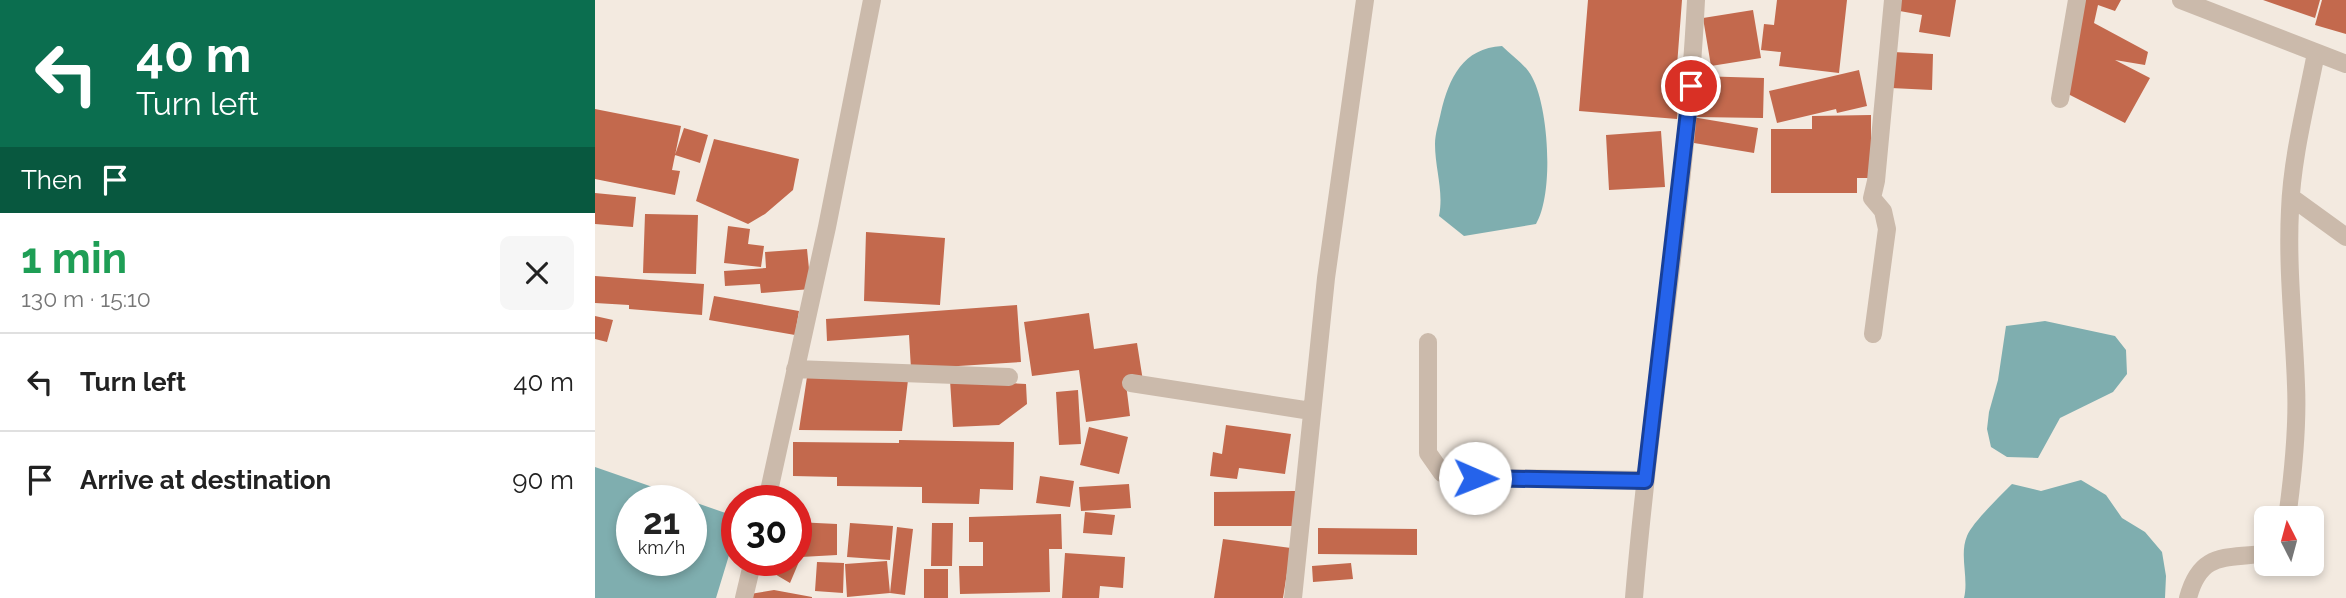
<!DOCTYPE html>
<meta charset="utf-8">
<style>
body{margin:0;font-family:Raleway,sans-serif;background:#f6f6f6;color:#222;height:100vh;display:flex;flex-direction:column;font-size:26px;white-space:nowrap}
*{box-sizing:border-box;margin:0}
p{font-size:23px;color:#767676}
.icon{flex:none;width:38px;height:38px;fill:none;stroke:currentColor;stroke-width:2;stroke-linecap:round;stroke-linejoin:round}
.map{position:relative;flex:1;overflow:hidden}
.details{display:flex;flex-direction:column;background:#fff;width:595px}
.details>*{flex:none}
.top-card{background:#0b6e4f;color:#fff;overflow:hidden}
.needle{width:46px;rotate:354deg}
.tools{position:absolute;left:1659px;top:506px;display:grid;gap:14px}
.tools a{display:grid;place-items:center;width:70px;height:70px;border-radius:10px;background:#fff;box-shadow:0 4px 10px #0003;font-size:35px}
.speed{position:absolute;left:21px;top:485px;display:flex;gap:14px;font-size:35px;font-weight:700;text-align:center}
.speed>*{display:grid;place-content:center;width:91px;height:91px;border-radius:50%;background:#fff;box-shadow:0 4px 10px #0003;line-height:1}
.speed small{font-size:18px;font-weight:400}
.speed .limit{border:10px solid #d22;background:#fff;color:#111}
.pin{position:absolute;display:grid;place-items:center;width:60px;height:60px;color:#fff;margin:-30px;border:4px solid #fff;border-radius:50%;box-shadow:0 2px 7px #0007}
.me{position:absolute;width:77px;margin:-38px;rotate:91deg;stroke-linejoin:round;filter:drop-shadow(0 0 5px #0008)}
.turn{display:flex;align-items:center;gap:24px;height:147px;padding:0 21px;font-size:32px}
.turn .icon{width:91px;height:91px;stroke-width:2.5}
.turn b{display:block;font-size:49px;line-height:60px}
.then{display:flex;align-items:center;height:66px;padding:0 21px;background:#0003;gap:14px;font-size:26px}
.round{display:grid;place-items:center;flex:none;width:74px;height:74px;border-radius:10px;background:#f6f6f6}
.head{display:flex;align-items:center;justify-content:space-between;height:119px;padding:0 21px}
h1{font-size:42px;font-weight:700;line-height:52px;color:#1e9e55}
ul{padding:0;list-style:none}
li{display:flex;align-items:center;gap:21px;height:98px;padding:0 21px;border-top:2px solid #e0e0e0}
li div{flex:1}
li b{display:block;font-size:26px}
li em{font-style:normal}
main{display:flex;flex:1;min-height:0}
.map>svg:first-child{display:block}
.water{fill:#7faeaf}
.building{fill:#c3694d}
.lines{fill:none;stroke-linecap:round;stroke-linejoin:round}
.minor{stroke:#cbbaab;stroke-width:18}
.route-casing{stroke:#184099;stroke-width:18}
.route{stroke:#2563eb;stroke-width:12}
</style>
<main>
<section class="details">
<div class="top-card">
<div class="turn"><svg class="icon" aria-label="left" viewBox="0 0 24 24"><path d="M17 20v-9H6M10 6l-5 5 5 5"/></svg><div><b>40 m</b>Turn left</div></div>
<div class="then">Then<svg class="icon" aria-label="arrive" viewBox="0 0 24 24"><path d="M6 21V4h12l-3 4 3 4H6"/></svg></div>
</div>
<div class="head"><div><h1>1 min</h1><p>130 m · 15:10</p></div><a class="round"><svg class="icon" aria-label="close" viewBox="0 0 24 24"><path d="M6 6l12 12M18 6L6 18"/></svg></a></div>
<ul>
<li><svg class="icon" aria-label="left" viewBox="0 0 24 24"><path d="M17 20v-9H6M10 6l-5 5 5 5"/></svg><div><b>Turn left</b></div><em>40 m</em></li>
<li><svg class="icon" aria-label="arrive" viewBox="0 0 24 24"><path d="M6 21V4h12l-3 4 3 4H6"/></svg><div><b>Arrive at destination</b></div><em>90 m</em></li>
</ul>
</section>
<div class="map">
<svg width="1751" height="598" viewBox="0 0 1751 598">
<rect width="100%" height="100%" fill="#f3eae0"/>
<path class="water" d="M907,46c10,10 24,19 30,31 17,31 22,117 4,147l-72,12 -25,-20c5,-25 -4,-47 -4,-72 0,-10 4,-22 6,-32 8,-34 22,-64 61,-66z
M1450,321l70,15 11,14 1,24 -14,18 -53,26 -22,40 -31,-1 -16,-10 -4,-18 2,-17 9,-32 8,-54z
M0,467l95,33h-58v60h59v-59l46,16v12l-21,69h-121z
M1486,480l25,15 16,23 23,14 17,20 4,24 -1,22h-201c5,-20 -5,-43 3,-62 5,-13 34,-41 45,-52l29,7z"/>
<path class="building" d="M993,0h94l-7,92 4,1 -2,26 -98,-8z
M1182,0h70l-8,73 -60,-7 2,-14 -20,-2 3,-26 10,1z
M1301,0h60l-6,37 -31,-5 3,-17 -28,-5z
M1486,0h40l-6,11 -17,-6 -4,18 54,29 -3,13 -30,-5 35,18 -25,45 -57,-29z
M1668,0h57l-5,18z
M1727,0h24v34l-31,-9z
M1158,10l8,48 -50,8 -8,-48z
M1298,52l40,2 -1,36 -41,-2z
M1264,70l8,36 -30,7 -1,-4 -59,14 -8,-32z
M1102,76l67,2 -1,40 -67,-1z
M0,109l86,17 -9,44 8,1 -5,24 -80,-16z
M1276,115v63h-14v15h-86v-64h41v-13z
M1097,117l66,11 -4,25 -66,-11z
M89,128l24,7 -8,28 -25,-8z
M1066,131l4,56 -56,3 -3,-55z
M119,139l85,20 -6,31 -28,24 -17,10 -52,-23z
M0,193l41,4 -3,30 -38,-3z
M50,214l53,1 -2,59 -53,-1z
M133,226l22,3 -2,15 16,2 -3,21 -37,-4z
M271,232l79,6 -5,67 -76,-4z
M212,249l4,40 -50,4 -1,-9 -35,2 -1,-15 42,-3 -1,-16z
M0,276l109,8 -2,31 -73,-6v-4l-34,-2z
M119,296l85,15 -4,24 -86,-15z
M422,305l4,57 -110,7 -2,-34 -82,6 -1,-22z
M494,313l5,36 43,-6 6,38 -17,3 4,32 -44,6 -7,-52 -47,6 -8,-54z
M0,316l18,4 -6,22 -12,-3z
M212,377l101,3 -6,51 -103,-1z
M355,380l76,4 1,20 -28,21 -46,2z
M483,390l3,54 -22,1 -3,-53z
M631,425l65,9 -6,40 -46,-6 -2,11 -27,-3 3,-24 9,2z
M494,427l39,10 -9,37 -39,-9z
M304,440l115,2 -1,48 -33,-1 -1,15 -57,-1v-16l-85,-1v-9l-44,-1v-34l106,1z
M445,476l34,5 -4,26 -34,-4z
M534,484l2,24 -50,3 -2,-24z
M700,491v35h-81v-34z
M490,512l30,3 -3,20 -29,-2z
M466,514l1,35h-13l1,43 -90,2 -1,-28h24v-24h-14v-25z
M201,522l41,2v31l-36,2 -11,26 -34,-20 1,-3h39z
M255,523l43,3 -3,34 -43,-3z
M337,523h21l-1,43h-21z
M302,527l16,2 -8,66 -15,-2 -43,4 -2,-33 42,-3 3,32z
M723,528l99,1v26l-99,-1z
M628,539l68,9 -8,50h-69z
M470,553l60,4 -2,31 -23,-2 -1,12h-37z
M222,562l27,1 -1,30 -28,-2z
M756,563l2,16 -40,3 -1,-16z
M329,569h24v29h-24z
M179,590l38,7v1h-63l1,-4z"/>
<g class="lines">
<path class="minor" d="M1586,0l165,64
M1465,99l17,-99
M1696,197l55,40
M1278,334l14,-105 -4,-18 -11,-13 4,-17 17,-181
M833,342v111l14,20 33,5 170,2
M200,369l214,8
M536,383l180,28
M172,500l60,-273 45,-227
M1692,518c6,-43 11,-89 9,-133 -2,-58 -9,-116 -6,-175 2,-53 16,-105 26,-157
M149,598l9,-38
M698,598l33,-320 39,-278
M1039,598c16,-200 52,-398 62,-598
M1593,598c13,-49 40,-38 78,-45"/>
</g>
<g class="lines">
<g class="route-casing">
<path id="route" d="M880,478l170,3 46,-395"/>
</g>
<use href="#route" class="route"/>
</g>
</svg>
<div class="tools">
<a><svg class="needle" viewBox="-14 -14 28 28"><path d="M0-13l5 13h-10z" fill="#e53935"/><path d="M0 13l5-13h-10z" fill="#767676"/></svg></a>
</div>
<div class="speed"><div>21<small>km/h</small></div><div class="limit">30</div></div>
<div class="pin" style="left:1096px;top:86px;background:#d93025"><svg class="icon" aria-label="arrive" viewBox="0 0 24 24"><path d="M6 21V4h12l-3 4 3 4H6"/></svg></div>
<svg class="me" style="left:880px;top:478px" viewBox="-20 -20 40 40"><circle r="19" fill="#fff"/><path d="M0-13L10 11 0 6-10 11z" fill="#2563eb"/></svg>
</div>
</main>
